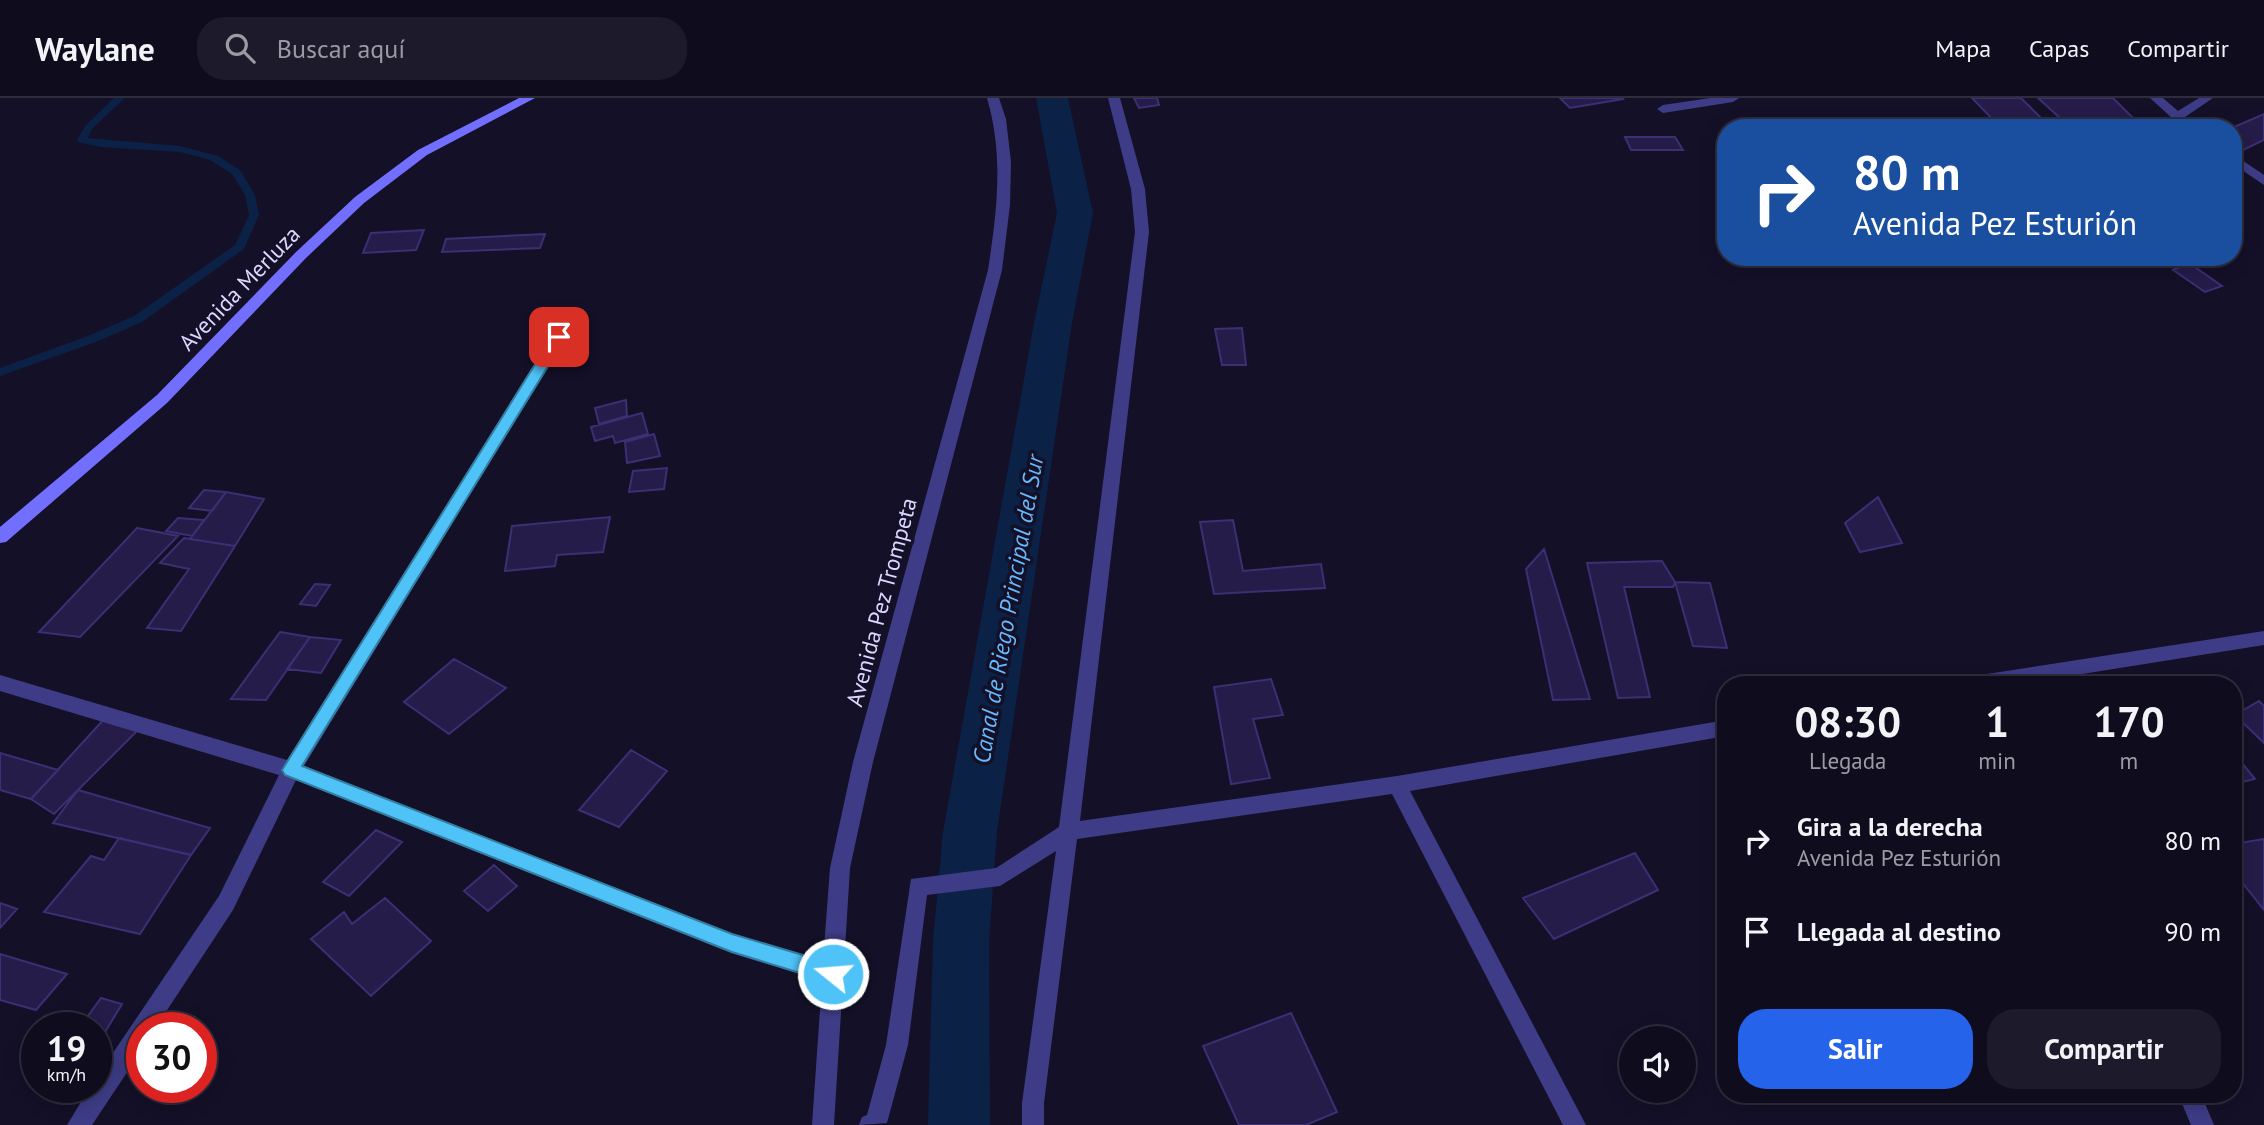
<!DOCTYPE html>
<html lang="es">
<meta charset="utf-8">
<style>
body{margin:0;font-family:"PT Sans",sans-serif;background:#1d1a2b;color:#f1f3f6;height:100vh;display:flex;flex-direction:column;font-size:26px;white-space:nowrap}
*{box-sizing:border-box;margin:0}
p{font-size:23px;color:#9b9ba4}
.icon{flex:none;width:38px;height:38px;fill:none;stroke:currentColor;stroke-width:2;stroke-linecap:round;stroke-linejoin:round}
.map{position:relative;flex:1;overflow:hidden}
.sheet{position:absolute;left:1717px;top:578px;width:525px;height:427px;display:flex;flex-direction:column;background:#0f0c1e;border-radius:28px;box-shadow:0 4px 18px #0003,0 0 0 2px #2f2c3c}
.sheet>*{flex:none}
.top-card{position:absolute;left:1717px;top:21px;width:525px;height:147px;border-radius:28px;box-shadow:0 4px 18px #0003,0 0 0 2px #2f2c3c;background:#1a4fa0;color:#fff;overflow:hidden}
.buttons{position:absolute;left:1619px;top:928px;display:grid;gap:14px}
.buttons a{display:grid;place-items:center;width:77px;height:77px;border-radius:50%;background:#0f0c1e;box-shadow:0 4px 18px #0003,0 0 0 2px #2f2c3c;font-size:35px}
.speed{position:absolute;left:21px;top:914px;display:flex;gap:14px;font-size:35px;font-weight:700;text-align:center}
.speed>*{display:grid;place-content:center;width:91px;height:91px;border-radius:50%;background:#0f0c1e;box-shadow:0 4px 18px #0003,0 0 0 2px #2f2c3c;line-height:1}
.speed small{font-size:18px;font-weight:400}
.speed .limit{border:10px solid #d22;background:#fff;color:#111}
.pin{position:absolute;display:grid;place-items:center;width:60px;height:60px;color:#fff;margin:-30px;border-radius:14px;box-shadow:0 4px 10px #0006}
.me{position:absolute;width:77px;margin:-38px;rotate:287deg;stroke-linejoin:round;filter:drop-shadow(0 0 5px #0008)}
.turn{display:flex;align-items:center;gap:24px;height:147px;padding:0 21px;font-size:32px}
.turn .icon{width:91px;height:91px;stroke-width:2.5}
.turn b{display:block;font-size:49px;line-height:60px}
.eta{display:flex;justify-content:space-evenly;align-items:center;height:119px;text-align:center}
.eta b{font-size:42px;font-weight:600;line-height:49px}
.action{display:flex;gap:14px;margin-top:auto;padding:14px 21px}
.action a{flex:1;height:80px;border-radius:28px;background:#2563eb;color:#fff;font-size:28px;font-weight:600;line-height:80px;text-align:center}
.action a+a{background:#1d1a2b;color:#f1f3f6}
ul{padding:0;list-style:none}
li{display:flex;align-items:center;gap:21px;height:91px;padding:0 21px}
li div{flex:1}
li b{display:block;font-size:26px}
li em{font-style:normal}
header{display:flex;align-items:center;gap:42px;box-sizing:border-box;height:98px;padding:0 35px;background:#0f0c1e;border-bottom:2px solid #2f2c3c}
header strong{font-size:33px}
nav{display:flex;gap:38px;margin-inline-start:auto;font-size:24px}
.search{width:490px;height:63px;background:#1d1a2b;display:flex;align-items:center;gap:18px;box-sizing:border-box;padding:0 24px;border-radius:28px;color:#9b9ba4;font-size:26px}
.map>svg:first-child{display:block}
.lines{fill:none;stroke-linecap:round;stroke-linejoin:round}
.stream{fill:#0b2146;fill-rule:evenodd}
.canal{fill:#0b2146;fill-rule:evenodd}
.building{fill:#251c49;stroke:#3c2f74;stroke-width:2}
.lane{fill:#3e3c86;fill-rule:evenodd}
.street{fill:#3e3c86;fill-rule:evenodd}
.secondary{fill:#726ffe;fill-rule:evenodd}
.route{fill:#4fc3f7;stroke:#337fa1;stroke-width:2}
.labels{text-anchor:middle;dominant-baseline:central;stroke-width:7;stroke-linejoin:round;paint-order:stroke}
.street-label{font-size:23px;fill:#dbd7ff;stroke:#141028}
.water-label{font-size:24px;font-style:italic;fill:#66b9fd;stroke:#141028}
</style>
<header>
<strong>Waylane</strong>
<div class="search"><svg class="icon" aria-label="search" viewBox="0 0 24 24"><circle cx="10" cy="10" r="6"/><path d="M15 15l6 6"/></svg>Buscar aquí</div>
<nav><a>Mapa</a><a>Capas</a><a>Compartir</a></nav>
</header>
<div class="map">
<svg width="2264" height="1027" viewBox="0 0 2264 1027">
<rect width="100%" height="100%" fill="#141028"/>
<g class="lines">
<path class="stream" d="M114,0h11l-33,31 -4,9 92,8 38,10 22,14 15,25 4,20 -15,34 -102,73 -46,20 -96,34v-8l88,-32 46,-20 101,-71 14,-30 -4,-20 -13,-21 -22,-14 -30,-8 -80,-5 -22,-5 -1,-2 8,-14z"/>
<path class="canal" d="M1036,0h32l25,115 -21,110 -75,509 -8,109 1,184h-62l5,-184 10,-109 91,-509 23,-110z"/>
</g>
<path class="building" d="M1134,0h23l2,7 -20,3z
M1560,0h62l1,1 -53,9z
M1972,0h49l25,25 -47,3z
M2038,0h75l30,30h-72z
M2264,16v26l-21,10 -10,-8 -1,-14z
M1625,39h50l8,13h-52z
M424,132l-8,20 -53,3 8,-20z
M545,136l-5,14 -98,4 4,-13z
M2189,165l33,23 -17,6 -32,-22z
M1242,230l4,37h-24l-7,-36z
M626,302l1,16 -28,8 -4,-16z
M642,315l6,21 -33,9 -2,-7 -18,5 -4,-14z
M654,336l6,22 -33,7 -2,-21z
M667,370l-3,21 -35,3 4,-21z
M204,392l22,2 -14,19 -23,-3z
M226,394l38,7 -29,47 -45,-7z
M1878,399l24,46 -42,9 -15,-29z
M610,419l-7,35 -46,3 -2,11 -50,5 7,-45z
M178,420l26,2 -12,16 -26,-5z
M1233,422l10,51 78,-7 4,24 -111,6 -14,-72z
M137,430l41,8 -98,101 -41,-5z
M184,440l51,8 -54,85 -34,-3 42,-59 -29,-6z
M1544,451l46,150 -37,1 -27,-131z
M1662,463l13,21 -2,5h-49l26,110 -32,1 -31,-135z
M1675,484l35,1 17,65 -34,-2z
M315,486l15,1 -14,21 -16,-2z
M280,534l30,5 -44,63 -35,-1z
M310,539l31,3 -20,33 -34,-4z
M454,561l52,29 -57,46 -45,-32z
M1271,581l12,36 -30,4 17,59 -39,6 -17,-97z
M2259,603l5,5v37l-29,-28z
M106,619l35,10 -87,87 -23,-15z
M631,652l36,21 -48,56 -40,-17z
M2233,654l22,27 -22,5z
M0,655l58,17 -27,29 -31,-9z
M78,692l132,38 -19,27 -138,-32z
M376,732l26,12 -53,54 -26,-14z
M119,740l72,17 -51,79 -96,-22 47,-56 13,4z
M2264,741v71l-31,-39v-27z
M1635,755l23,37 -104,49 -31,-41z
M494,767l23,21 -29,25 -24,-20z
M385,800l46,43 -60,55 -60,-57 33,-27 8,12z
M0,805l17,6 -17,19z
M0,856l67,20 -31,36 -36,-10z
M101,900l21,6 -20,33 -6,-3v-7h-16z
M1291,915l46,99 -31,13h-67l-36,-79z"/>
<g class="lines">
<path class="lane" d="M1710,0h29l-6,4 -70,11 -6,-4 6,-4z"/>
<path class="street" d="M987,0h12l7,21 5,43 -1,43 -8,65 -129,492 -23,106 -16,257h-22l10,-144 -91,-28 -435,-173 -63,130 -77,117h-14v23l-50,75h-25l23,-38h6v-9l123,-182 60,-121 -279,-84v-16l287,85 267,-426 5,-2 7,5 -262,429 427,167 92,28 7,-93 23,-106 135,-492c9,-59 16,-114 -1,-172z
M1108,0h12l25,91 4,43 -69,589 317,-45 329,-56v16l-316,55 176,334h-23l-171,-331 -315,45 -33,264v22h-22v-22l34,-252 -56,35 -73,9 -19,150 -21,78 -28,2 3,-8 5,-2 19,-70 25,-166 85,-11 63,-41 76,-595 -4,-43z
M2150,0h13l15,13 21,-13h14l-28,19 12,11h-14z
M2233,56l31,21v10l-31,-21z
M2264,533v14l-244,39h-55l3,-5 6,-3z
M2178,996h23l13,31h-23z"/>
<path class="secondary" d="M519,0h16l-108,57 -63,48 -58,55 -139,145 -161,139 -6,1v-16l157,-132 139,-143 59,-55 63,-47z"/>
</g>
<path class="route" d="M559,235l7,4 -264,429 430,168 101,30 7,3 3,7 -3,6 -7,3 -101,-31 -447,-177 -3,-5 272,-436z"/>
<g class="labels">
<g class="street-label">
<text transform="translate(239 190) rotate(-46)">Avenida Merluza</text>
<text transform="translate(881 504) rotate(-75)">Avenida Pez Trompeta</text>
</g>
<g class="water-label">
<text transform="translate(1008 511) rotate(-80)">Canal de Riego Principal del Sur</text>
</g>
</g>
</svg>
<div class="buttons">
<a><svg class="icon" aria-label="sound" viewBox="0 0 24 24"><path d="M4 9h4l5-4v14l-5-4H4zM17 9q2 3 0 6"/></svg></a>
</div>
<div class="speed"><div>19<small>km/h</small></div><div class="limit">30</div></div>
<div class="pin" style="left:559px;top:239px;background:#d93025"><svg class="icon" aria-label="arrive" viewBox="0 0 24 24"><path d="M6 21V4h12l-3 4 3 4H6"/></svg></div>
<svg class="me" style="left:833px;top:876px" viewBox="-20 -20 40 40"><circle r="17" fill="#4fc3f7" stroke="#fff" stroke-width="3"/><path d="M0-11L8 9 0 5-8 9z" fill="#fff"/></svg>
<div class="top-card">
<div class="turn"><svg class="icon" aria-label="right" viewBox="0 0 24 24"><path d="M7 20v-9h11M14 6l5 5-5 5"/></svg><div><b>80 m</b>Avenida Pez Esturión</div></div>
</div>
<section class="sheet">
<div class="eta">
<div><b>08:30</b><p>Llegada</p></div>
<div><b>1</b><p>min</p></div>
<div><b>170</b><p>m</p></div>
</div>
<ul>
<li><svg class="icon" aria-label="right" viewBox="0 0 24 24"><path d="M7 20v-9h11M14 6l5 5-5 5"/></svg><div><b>Gira a la derecha</b><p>Avenida Pez Esturión</p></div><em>80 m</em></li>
<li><svg class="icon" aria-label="arrive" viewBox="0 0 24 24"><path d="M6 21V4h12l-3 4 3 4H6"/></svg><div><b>Llegada al destino</b></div><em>90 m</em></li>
</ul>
<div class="action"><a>Salir</a><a>Compartir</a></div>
</section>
</div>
